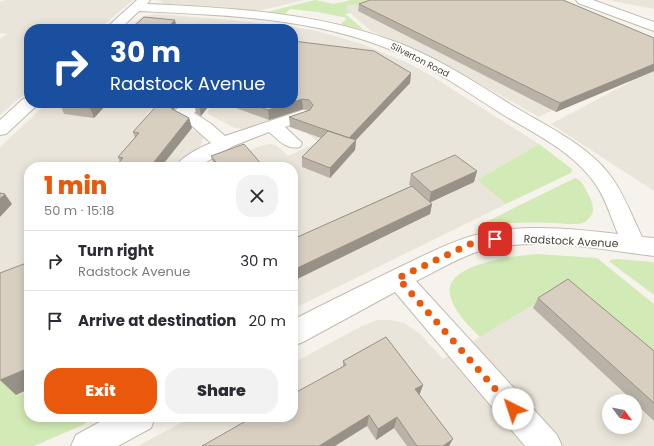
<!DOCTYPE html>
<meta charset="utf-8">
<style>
body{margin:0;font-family:Poppins,sans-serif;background:#f2f2f3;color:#2b2b33;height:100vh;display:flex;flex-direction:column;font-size:15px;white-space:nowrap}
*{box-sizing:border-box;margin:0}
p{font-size:13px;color:#7c7c81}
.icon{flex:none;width:22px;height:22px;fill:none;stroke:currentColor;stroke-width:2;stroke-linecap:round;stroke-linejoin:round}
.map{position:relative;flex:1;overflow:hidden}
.panel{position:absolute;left:24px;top:162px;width:274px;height:260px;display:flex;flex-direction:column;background:#fff;border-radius:16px;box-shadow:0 2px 10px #0003}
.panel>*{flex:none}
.banner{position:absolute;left:24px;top:24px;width:274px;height:84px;border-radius:16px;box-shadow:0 2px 10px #0003;background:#1a4fa0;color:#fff;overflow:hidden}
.needle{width:26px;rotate:122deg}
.controls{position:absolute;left:602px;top:394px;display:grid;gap:8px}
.controls a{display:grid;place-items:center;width:40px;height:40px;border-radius:50%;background:#fff;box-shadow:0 2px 10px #0003;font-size:20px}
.pin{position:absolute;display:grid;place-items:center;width:34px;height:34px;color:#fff;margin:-17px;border-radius:8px;box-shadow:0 2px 6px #0006}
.me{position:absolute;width:44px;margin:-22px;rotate:319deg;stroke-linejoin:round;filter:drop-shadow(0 0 3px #0008)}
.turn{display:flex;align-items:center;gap:14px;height:84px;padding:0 20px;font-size:18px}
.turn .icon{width:52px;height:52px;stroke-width:2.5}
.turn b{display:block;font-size:28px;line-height:34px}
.round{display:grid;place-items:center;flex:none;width:42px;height:42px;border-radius:16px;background:#f2f2f3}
.head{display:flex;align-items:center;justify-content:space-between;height:68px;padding:0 20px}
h1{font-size:24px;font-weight:800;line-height:30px;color:#ea580c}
.cta{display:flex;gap:8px;margin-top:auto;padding:8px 20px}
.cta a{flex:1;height:46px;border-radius:16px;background:#ea580c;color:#fff;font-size:16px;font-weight:800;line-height:46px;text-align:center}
.cta a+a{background:#f2f2f3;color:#2b2b33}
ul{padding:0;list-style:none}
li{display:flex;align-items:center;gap:12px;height:60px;padding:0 20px;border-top:1px solid #e1e1e2}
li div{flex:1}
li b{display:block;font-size:15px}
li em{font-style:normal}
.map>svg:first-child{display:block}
.residential{fill:#eae5da;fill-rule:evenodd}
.green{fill:#d2eab5}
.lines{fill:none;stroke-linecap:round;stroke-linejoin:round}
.minor-casing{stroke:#c2bbae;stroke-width:2}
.minor{fill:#fff;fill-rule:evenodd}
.wall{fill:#bab2a6}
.shaded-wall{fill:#979187}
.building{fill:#d8cfc1;stroke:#979187}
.route{stroke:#ea580c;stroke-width:7;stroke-dasharray:0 12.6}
.labels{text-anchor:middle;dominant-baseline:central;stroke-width:3.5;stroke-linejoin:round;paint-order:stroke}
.far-street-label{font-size:9px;fill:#4b4439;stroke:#fff}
.street-label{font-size:11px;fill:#4b4439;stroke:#fff}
</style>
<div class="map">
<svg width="654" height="446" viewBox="0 0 654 446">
<rect width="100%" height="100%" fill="#f6f3ec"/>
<path class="residential" d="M6,0h127l-34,29h-70v61l-29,25v-76l8,-5 -8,-1v-31z
M158,0h146l-46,11 -93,-7z
M373,0h186l95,39v152l-103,-67 81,-43 -169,-81 -27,7 36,19 -3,1 119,61 1,2 -6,5 -44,22 -103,-58 -65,-28 -23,-20 -1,-6 24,-1z
M607,0h47v9z
M157,14l75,6 53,6 28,4 49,14 46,19 22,12 109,69 -62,36 29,24 -213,105v-142h-83l12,-8 42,-14 8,-1 5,2 11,10 30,-14 -10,-8v-3l13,-13 -20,-13 -45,21 -10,3 -11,-1 -27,-14v-3l6,-8h79v-74h-166l16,-13z
M47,103h131h-19l-14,12 48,15 9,4 1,5 -2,6 -7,8 -20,14h-145v224l-13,5 -13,-72 -3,1v-178z
M566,285l88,74v87h-516l54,-29h101v-54l67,-36 17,-7h13l14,3 15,10 24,26zM609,401h26v26h-26z"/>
<path class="green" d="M315,0l19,4 17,-4h21l-1,4 -24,1 1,6 2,2 -5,1 18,15h-3l-19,-5 6,-6 -29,-6 -28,-3 -5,5 -18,-2z
M539,144l33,25 -1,4 -65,31 -29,-24z
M575,178c7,2 10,10 13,16 5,9 9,20 -2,27 -4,4 -12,3 -18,3 -27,-2 -52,-2 -79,1l-3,-3z
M537,254l60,4 57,46v55l-88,-74 -86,52c-12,-12 -26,-25 -30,-42 -7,-32 67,-39 87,-41z
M617,259l37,3v33l-44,-33v-2z
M3,324l13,72 13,-5v26h56v7l-51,22h-34v-121z"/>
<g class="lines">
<g class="minor-casing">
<path id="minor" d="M137,0h13l-3,4c83,4 168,8 246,37 42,15 80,40 117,63 34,21 75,39 100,71 14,19 22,41 32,62l12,1v18c-56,-7 -118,-21 -174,-5 -23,7 -43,20 -64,30l141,154 5,11h-37l-130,-154 -92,50 -10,4v-26c36,-19 74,-37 111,-55 29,-14 58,-29 90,-34 42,-6 83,-2 124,3 -7,-16 -12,-35 -22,-49 -22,-33 -61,-51 -94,-71 -38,-24 -76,-51 -118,-67 -78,-30 -163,-32 -245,-36l-19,18h-15z
M576,0h17l61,22v9l-76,-28z
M29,98v5h8l-2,4 -29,27 -6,1v-15l23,-21z
M186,103h19l-11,10 16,10 15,13 78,-26 6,1 3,4 -3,4 -24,8 17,16 -2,4c-14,3 -21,-7 -31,-15l-36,14 -35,21h-23c8,-11 24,-19 36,-24l-19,-17 -17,-8 -3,-4 3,-4z
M109,417h46l-4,11 -33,18h-47l5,-11z"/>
</g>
<use href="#minor" class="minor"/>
</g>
<path class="wall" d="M359,4l295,34v33l-98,41 -198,-101z
M296,41l115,32 -1,10 -54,57 -1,10 -25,28 -28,-11v-10l19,-19 -31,-11 -1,-10 21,-7h-1l-6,-1 -34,11 -47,-17h71z
M61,103h47l-14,15 -30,-4 -4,-10z
M194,103h17l-10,13 -5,-3z
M174,109l-1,1 16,8 3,10 -72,34 -2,-5 17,-19 -2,-6z
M211,156l53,11h-50z
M477,171l-3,11 -44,20 2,2 -2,10 -137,67v-42l118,-53 -2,-1 2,-11z
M538,298l116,53v70l-19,-18v-2h-2l-100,-93z
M343,361l80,24 -4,10 30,51h-42l-13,-18 -18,12 -9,-14 -24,-60z"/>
<path class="shaded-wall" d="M175,20l2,9h-11z
M296,35v9l-3,4v-10z
M654,64v7l-98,41 4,-9z
M411,73l-1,10 -54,57 -1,10 -25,28v-10l19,-30z
M302,99l1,10 -34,11 -1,-10 21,-7h4v-1z
M95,103h13l-14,15 -4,-10z
M169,103h14l-9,6 -4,5 -2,-10z
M201,103h10l-10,13 -2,-10z
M189,118l3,10 -31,39h-11z
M477,171l-3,11 -45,21 2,-11z
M5,194l7,10 -12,13v-18z
M432,204l-2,10 -137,67v-11z
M29,368v21l-13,6 -16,-15z
M423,385l-4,11 -4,-7z
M369,415l-2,11 -32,20h-16z
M397,417l-3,11 -18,12 2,-11z
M453,439l-4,7h-6z"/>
<path class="building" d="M370,0h193l91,38v26l-94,39 -201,-99z
M144,17l31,3 -9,9h-35z
M228,27l20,2h-22z
M293,34l3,1 -3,3z
M293,41l81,10 37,22 -62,65 -60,-21 21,-7 3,-5 -4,-5 -7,-1 -9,3z
M61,103h34l-5,5 -30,-4z
M159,103h10l-1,1 4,5 17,9 -39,49h-35l8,-9 -5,-1 21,-24 -6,-1z
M194,103h7l-2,3z
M248,103h41l-21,7z
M328,131l28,9 -26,28 -28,-11z
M244,144l20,23h-44l-9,-11z
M455,155l22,16 -46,21 -20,-18z
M412,186l20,18 -139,66v-31z
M0,193l5,1 -5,5z
M29,262v106l-29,12v-107z
M568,279l86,72v52l-116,-105z
M386,337l37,48 -8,4 38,50 -10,7h-26l-20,-29 -19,12 -9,-14 -50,31h-117l51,-29h40v-23l53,-29 -3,-4z"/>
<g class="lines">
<path class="route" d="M495,239l-25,5 -72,34 115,131"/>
</g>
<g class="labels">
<g class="far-street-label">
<text transform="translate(420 60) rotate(27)">Silverton Road</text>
</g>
<g class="street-label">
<text transform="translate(571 241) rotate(3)">Radstock Avenue</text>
</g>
</g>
</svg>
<div class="controls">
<a><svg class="needle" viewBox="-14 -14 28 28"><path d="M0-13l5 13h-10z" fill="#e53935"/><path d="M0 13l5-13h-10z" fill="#7c7c81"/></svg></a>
</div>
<div class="pin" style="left:495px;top:239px;background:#d93025"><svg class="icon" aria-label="arrive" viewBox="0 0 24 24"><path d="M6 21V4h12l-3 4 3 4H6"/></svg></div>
<svg class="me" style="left:513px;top:409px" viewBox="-20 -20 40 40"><circle r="19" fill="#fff"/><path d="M0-13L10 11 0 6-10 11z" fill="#ea580c"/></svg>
<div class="banner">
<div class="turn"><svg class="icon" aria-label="right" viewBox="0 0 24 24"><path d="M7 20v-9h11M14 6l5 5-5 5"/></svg><div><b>30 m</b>Radstock Avenue</div></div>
</div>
<section class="panel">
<div class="head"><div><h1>1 min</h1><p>50 m · 15:18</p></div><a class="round"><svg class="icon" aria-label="close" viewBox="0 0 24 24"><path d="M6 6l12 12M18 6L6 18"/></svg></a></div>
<ul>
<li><svg class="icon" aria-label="right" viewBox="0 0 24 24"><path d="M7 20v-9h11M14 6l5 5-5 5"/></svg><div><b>Turn right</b><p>Radstock Avenue</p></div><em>30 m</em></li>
<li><svg class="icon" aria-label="arrive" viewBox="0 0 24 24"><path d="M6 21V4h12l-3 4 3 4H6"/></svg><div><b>Arrive at destination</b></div><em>20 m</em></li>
</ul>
<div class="cta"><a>Exit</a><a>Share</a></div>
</section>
</div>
